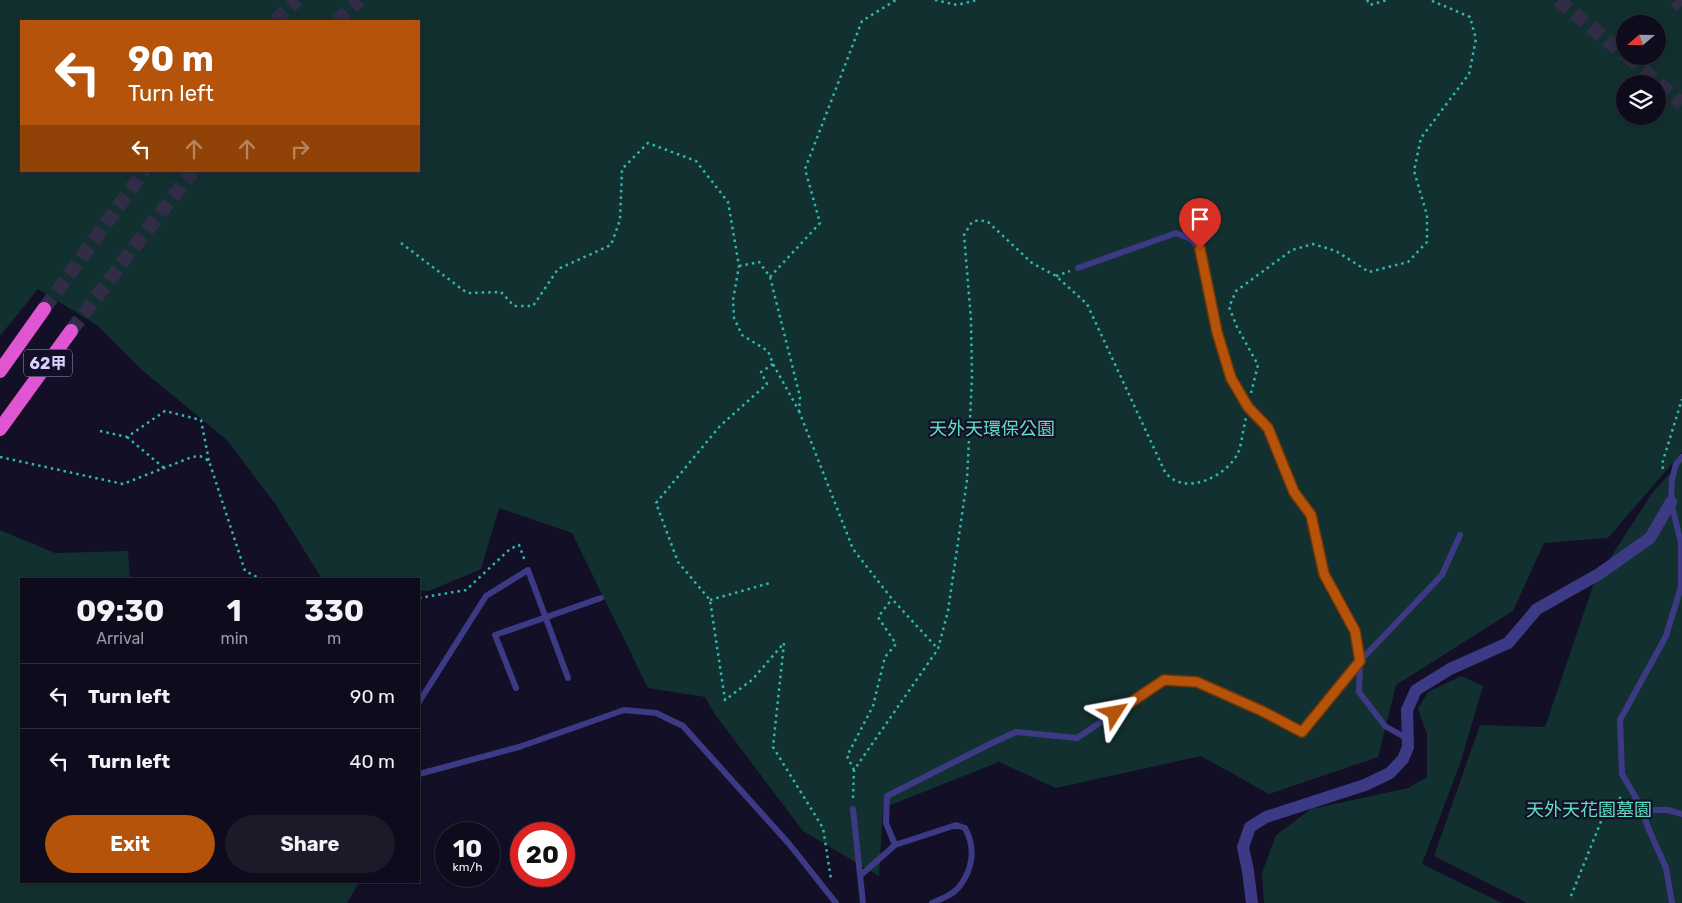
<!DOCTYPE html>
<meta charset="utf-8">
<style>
body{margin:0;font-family:Rubik,"Noto Sans TC",sans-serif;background:#1c1929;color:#f1f3f6;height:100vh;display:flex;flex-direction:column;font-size:19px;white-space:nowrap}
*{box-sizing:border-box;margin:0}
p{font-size:16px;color:#9b9ba3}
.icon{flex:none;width:28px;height:28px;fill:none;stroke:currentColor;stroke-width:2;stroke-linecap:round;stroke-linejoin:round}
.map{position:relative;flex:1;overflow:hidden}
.side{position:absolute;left:20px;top:578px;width:400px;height:305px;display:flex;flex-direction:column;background:#0e0b1c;border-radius:0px;box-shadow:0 2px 12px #0003,0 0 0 1px #2e2b3b}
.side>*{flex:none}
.banner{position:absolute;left:20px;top:20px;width:400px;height:152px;border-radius:0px;box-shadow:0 2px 12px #0003,0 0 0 1px #2e2b3b;background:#b45309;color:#fff;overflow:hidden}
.needle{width:32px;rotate:250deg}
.fabs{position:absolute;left:1616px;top:15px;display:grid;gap:10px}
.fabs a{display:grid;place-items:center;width:50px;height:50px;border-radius:50%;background:#0e0b1c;box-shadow:0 2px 12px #0003,0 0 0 1px #2e2b3b;font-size:25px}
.speed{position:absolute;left:435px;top:822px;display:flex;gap:10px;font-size:25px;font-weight:700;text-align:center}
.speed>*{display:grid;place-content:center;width:65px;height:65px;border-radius:50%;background:#0e0b1c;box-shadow:0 2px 12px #0003,0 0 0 1px #2e2b3b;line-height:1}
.speed small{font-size:12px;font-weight:400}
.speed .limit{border:8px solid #d22;background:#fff;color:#111}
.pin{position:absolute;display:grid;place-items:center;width:42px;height:42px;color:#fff;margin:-51px -21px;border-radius:50% 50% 50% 0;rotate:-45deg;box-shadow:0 0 5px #0007}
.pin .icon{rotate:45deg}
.me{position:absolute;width:55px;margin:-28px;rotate:56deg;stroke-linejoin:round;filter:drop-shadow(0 0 4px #0008)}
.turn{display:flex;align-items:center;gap:18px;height:105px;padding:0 25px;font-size:22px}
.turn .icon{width:65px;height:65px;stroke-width:2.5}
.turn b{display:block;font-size:35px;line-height:42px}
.lanes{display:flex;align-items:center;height:48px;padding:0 25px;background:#0003;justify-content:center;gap:25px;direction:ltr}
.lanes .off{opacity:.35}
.eta{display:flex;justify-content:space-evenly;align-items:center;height:85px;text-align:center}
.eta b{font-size:30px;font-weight:700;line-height:35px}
.cta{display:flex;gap:10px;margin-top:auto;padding:10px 25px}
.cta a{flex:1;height:58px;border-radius:30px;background:#b45309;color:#fff;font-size:20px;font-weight:700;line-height:58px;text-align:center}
.cta a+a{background:#1c1929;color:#f1f3f6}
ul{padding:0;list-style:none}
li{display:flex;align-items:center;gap:15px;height:65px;padding:0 25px;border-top:1px solid #2e2b3b}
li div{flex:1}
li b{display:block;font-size:19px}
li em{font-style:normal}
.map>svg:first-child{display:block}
.green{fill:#12302f;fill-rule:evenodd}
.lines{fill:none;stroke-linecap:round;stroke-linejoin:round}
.trunk-tunnel{stroke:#312d47;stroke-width:14;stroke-dasharray:14 7;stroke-linecap:butt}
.path{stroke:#2fb8b0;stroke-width:2.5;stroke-dasharray:2.5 4;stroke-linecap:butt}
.service{stroke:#3d3a85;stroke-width:6}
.minor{stroke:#3d3a85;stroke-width:12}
.trunk{stroke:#e055d1;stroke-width:14}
.route-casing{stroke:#753606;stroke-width:12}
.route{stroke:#b45309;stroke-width:9}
.labels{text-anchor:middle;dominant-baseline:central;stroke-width:4.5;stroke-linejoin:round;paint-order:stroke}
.shield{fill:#130f26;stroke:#9e99be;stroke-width:1}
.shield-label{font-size:16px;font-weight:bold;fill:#d9d4ff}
.park-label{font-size:18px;fill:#5fe0c0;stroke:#130f26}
</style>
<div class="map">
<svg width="1682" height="903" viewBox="0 0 1682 903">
<rect width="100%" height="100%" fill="#130f26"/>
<path class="green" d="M0,0h1682v452l-74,86 -64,5 -31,68 -117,74 -18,72 -109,37 -68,-38 -145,32 -57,-26 -116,46 -4,68 -76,-45 -89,-118 -9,-16 -57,-9 -76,-155 -73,-25 -18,61 -52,22h-10v-12h-97l-46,-74 -49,-65 -85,-70 -44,-44 -60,-37 -38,47zM21,21h398v150h-398zM1625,24h33v32h-33zM1625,84h33v32h-33z
M1682,460v443h-155l-93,-47 46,-131 65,2 49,-144 59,-91z
M0,530l55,23 73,-2 2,28h-109v302h339l-13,22h-347z
M1461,676l22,10 -22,75 -39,103 80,39h-238l-2,-30 14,-38 35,-26 97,-21 19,-11v-43l-9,-25 10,-17z"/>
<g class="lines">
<path class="trunk-tunnel" d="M1558,0l67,55
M1676,0l6,6
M275,21l22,-21
M336,21l24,-21
M1627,56l55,48
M44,309l100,-138
M71,331l66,-88 56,-72"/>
<path class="path" d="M935,0l22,5 20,-5
M1367,0l3,5 17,-5
M401,243l66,50 34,-1 13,14h19l25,-37 53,-24 9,-25 2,-51 26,-26 48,18 32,41 11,64 -6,34 1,18 8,17 26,16 5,13 26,47 1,-14 -30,-120 -11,-15 -20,4
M1056,276l14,-5
M770,277l50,-54 -15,-54 57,-148 34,-21
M773,364l-12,8 6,12 -47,42 -64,77 22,59 32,38 15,100 27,-20 32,-37 -11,104 50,81 8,51
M1251,393l7,-28 -21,-38 -8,-20 7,-16 56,-41 21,-6 23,7 33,21 39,-10 19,-20v-27l-13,-44 7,-33 48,-64 7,-35 -6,-22 -40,-17
M799,411l54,138 39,50 46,50
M100,431l27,6 38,-26 36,9 8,41
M127,437l37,31
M0,457l123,27 69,-27 8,-1 9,5 36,110 16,8
M1663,469l-1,-5 20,-65
M419,598l47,-8 44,-41 9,-4 6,16
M710,600l60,-17
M854,770l-7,-14 26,-50 12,-49 11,-13 -18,-27 14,-18
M853,798l1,-28 84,-121 10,-38 19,-131 5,-102 -1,-59 -7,-84 8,-13 7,-2 9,2 44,41 24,13 31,28 78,168c19,25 61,5 73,-19 4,-10 5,-24 8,-35
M1571,896l35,-87 18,-14"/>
<path class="service" d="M1078,268l98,-35 15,6 9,10 17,83 14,46 17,29 20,21 26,64 17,23 13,59 31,57 5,30 -1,31 26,34 23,13
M516,688l-21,-53 106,-37
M419,702l67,-106 42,-26 40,108
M419,774l100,-27 105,-37 32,3 27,13 107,119 46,58
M853,809l10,94
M1643,810h25l14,4
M895,845l61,-20 9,3c11,20 8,41 -6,59 -6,8 -18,12 -27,16
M861,875l34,-30 -9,-22 1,-27 103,-52 26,-12 61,6 87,-58 33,2 66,29 39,20 58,-70 82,-86 18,-40
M1672,903l-6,-35 -19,-43 -4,-15 -21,-36 -2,-54 46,-84 15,-49v-44l-10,-41 1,-22 4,-16 6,-7"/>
<path class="minor" d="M1252,903l-4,-32 -5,-24 7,-20 16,-10 99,-32 25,-12 13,-14 5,-12 -1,-37 9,-20 34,-21 58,-26 29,-34 62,-35 51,-36 21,-36"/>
<path class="trunk" d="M0,371l44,-62
M0,429l71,-98"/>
</g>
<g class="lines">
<g class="route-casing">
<path id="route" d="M1115,713l49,-33 33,2 65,29 40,21 58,-71 -5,-30 -31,-57 -13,-59 -17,-23 -26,-64 -20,-21 -17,-29 -14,-46 -17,-83"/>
</g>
<use href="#route" class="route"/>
</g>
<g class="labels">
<rect class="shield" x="24" y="349.5" width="48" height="27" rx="4"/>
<g class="shield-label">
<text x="48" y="363">62甲</text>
</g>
<g class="park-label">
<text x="992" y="429">天外天環保公園</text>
<text x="1589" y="810">天外天花園墓園</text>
</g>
</g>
</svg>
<div class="fabs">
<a><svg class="needle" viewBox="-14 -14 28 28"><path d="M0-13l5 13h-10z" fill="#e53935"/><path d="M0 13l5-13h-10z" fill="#9b9ba3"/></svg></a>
<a><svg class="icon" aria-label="layers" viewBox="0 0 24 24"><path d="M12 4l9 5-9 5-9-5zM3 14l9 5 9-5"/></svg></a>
</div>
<div class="speed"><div>10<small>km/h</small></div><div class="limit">20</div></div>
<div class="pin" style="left:1200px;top:249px;background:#d93025"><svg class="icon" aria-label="arrive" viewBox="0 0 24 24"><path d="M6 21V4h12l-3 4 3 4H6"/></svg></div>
<svg class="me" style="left:1115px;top:713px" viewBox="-20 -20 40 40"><path d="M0-17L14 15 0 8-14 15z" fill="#b45309" stroke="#fff" stroke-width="4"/></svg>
<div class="banner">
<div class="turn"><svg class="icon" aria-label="left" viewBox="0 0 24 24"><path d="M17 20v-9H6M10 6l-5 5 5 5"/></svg><div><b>90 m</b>Turn left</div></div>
<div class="lanes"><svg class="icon" aria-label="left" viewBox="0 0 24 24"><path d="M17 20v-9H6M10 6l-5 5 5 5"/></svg><svg class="icon off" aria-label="ahead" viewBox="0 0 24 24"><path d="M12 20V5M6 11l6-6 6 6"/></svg><svg class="icon off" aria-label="ahead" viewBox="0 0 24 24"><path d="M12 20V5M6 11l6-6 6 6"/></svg><svg class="icon off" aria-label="right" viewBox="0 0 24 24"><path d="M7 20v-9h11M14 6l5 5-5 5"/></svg></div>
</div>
<section class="side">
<div class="eta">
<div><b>09:30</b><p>Arrival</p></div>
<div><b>1</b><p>min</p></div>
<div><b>330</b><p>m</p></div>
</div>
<ul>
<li><svg class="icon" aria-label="left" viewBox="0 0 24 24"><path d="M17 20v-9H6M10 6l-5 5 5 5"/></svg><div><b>Turn left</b></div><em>90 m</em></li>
<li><svg class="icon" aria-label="left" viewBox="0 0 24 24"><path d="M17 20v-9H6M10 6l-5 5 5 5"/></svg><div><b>Turn left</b></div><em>40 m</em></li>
</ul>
<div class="cta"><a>Exit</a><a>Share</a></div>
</section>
</div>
